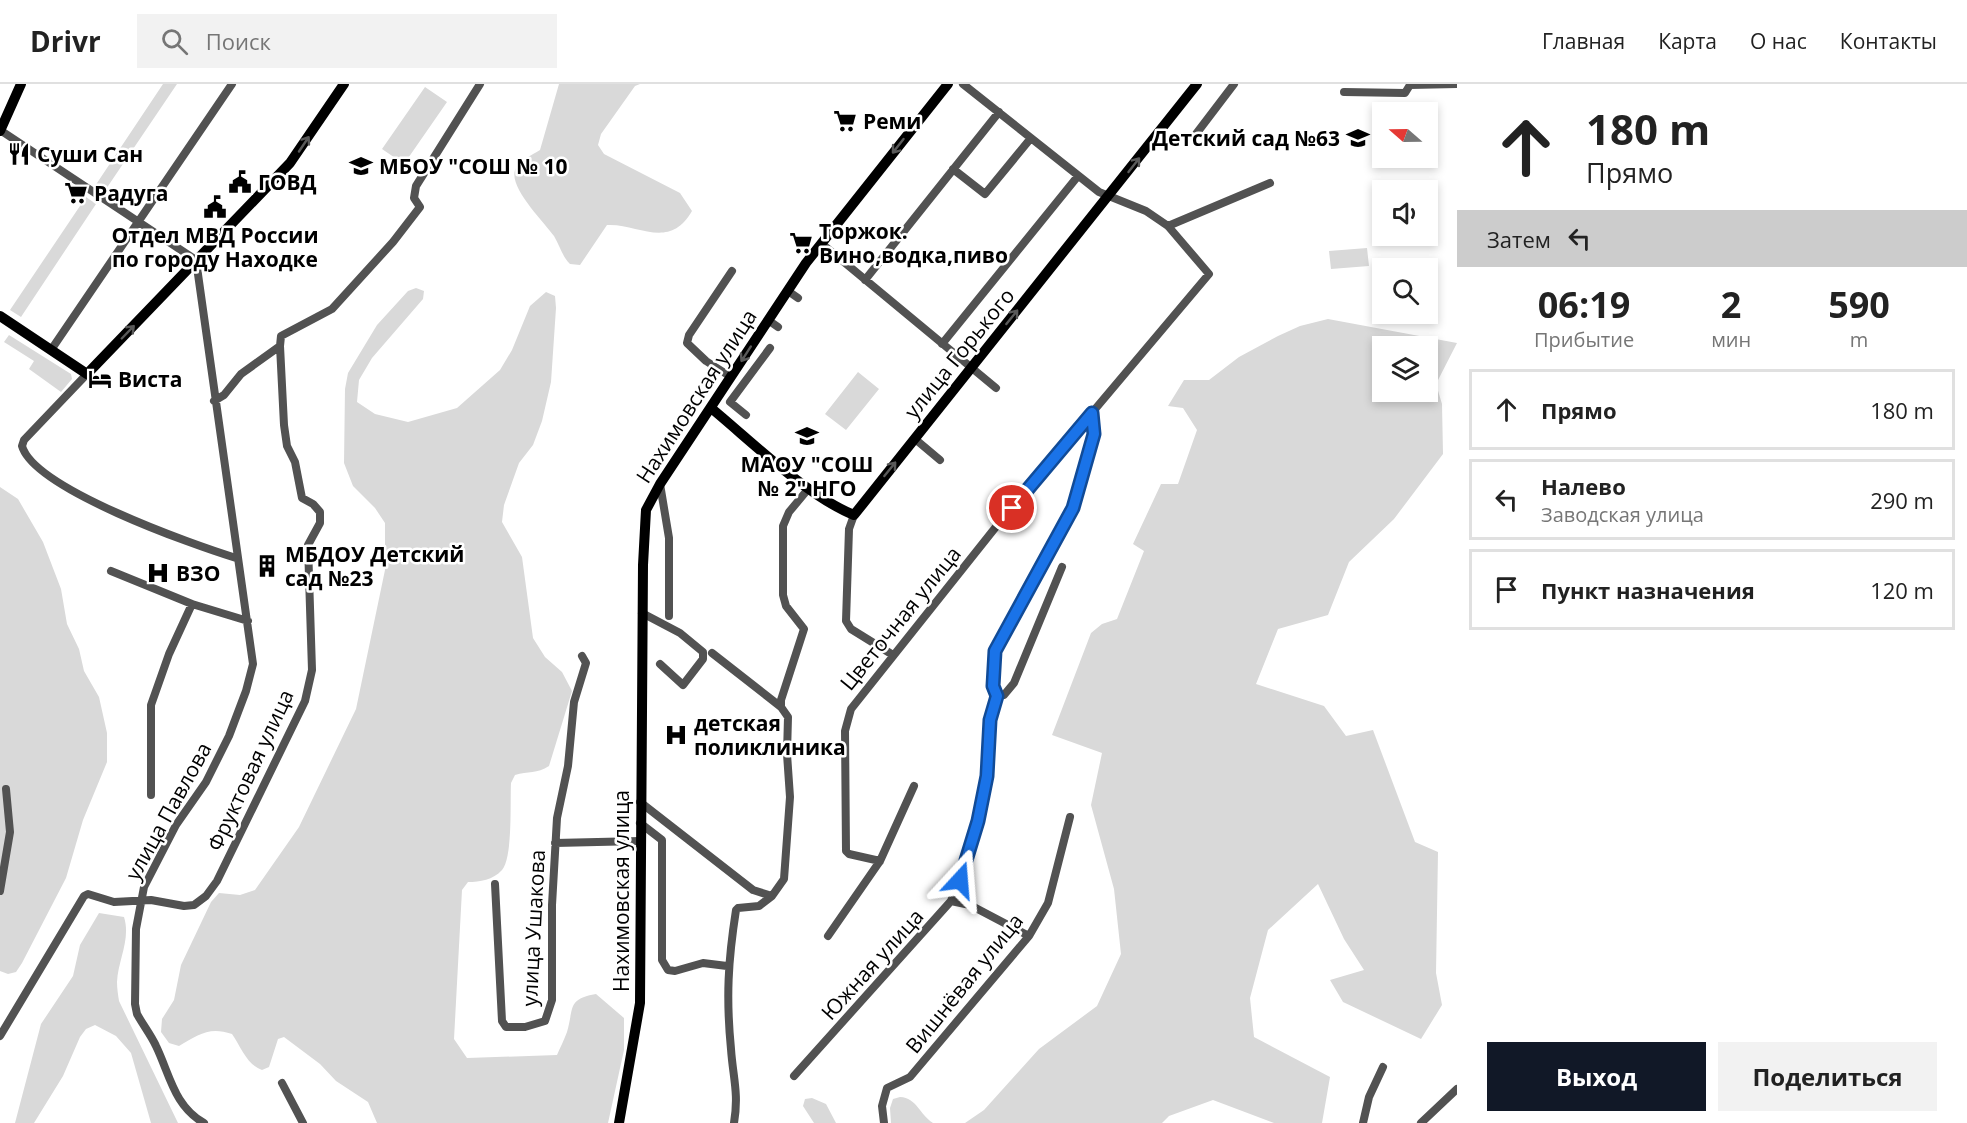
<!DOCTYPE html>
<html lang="ru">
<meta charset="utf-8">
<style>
body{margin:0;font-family:"Open Sans",sans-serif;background:#f2f2f2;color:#222;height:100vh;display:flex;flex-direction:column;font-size:22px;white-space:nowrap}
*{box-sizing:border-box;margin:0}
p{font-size:20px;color:#767676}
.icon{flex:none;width:33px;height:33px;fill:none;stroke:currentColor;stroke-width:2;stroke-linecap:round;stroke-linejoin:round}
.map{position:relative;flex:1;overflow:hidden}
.side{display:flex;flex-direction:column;background:#fff;width:510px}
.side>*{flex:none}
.banner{background:#fff;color:#222;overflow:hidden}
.needle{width:39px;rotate:290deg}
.fabs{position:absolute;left:1372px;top:18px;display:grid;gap:12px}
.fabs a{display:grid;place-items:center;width:66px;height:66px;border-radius:0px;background:#fff;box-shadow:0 3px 9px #0003;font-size:30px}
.pin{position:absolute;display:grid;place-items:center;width:51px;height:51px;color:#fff;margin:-26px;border:3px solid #fff;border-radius:50%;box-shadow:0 2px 6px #0007}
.me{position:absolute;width:66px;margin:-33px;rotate:19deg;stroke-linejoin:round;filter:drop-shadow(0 0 4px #0008)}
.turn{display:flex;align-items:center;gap:21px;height:126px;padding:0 30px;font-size:27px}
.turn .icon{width:78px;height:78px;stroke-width:2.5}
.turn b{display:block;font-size:42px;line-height:51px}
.then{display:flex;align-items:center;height:57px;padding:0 30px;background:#0003;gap:12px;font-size:22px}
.eta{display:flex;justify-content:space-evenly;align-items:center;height:102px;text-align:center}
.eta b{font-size:36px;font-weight:700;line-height:42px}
.primary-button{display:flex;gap:12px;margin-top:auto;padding:12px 30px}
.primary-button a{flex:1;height:69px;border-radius:0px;background:#111827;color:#fff;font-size:24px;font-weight:700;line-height:69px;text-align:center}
.primary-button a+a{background:#f2f2f2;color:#222}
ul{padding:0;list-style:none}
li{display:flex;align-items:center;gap:18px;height:81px;margin:0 12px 9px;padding:0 18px;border:3px solid #e0e0e0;border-radius:0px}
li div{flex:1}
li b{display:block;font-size:22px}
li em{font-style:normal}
header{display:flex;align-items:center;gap:36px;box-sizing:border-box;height:84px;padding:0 30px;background:#fff;border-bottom:2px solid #e0e0e0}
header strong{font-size:28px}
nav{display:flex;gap:33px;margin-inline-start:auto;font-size:21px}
.search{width:420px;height:54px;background:#f2f2f2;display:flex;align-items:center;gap:15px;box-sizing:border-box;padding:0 21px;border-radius:0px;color:#767676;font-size:22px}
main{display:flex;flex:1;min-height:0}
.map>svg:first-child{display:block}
.green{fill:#d9d9d9;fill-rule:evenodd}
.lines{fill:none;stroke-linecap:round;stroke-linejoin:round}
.minor{stroke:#525252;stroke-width:8}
.major{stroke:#000;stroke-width:10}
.oneway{stroke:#595959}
.route-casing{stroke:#114b97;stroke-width:15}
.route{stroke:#1a73e8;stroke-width:10}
.labels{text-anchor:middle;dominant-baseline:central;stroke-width:5;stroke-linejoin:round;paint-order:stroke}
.poi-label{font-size:21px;font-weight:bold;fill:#000;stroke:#fff;text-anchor:start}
.street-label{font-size:21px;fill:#000;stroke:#fff}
</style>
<header>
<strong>Drivr</strong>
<div class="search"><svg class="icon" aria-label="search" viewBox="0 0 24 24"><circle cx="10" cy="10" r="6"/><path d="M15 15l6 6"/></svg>Поиск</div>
<nav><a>Главная</a><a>Карта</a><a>О нас</a><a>Контакты</a></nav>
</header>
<main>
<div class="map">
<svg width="1457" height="1039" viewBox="0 0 1457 1039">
<rect width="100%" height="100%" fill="#fff"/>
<path class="green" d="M163,0h14l-73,108 -9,-6z
M559,0h81l-5,2 -34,48 -3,11 6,9 76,39 12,18c-23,40 -54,12 -85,14l-27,40 -10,-1c-8,-8 -10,-18 -16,-28 -10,-14 -45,-48 -39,-66 3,-9 17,-15 25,-20z
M425,3l22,15 -43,62 -22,-15z
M86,113l10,7 -75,113 -11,-7z
M1367,164l2,18 -38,3 -2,-18z
M416,204l8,3 -1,8 -51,59 -13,22 -2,22 18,12 33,8 49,-14 43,-38 12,-20 18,-44 16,-14 9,4 1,12 -5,74 -9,39 -9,24 -14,18 -15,42 -2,17 20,35 11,81 12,19 17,15 10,19 -23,75c-12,8 -21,5 -34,9l-4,8c-1,18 2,75 -9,87 -9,10 -22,12 -34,12l-6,8 -8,149 13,19 90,-3c3,-7 7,-15 10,-23 7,-24 0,-33 29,-38l28,24v32l-16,73h-231l-9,-21 -32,-21 -16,-17 -36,-27 -6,2 -9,28 -7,3c-15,-5 -21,-23 -30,-36 -23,-8 -34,1 -53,12l-10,-3 -8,-11 1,-13 12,-19 7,-35 30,-63 8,-9 21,2 15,-5 44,-63 57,-118 29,-139v-47l-10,-15 -22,-22 -9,-23 1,-74 3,-16 29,-48 31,-34z
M1328,235l129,24 -21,41 6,20 1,50 -49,65 -45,43 -21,53 -50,14 -22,55 68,22 22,30 27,-6 42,112 23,10 -2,121 6,32 -21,34 -78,-37 -13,-22 34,-10 -20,-31 -26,-55 -50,46 -18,68 4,39 76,40 -8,46h-48l-61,-23 -44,16 -7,7h-197l19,-13 55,-61 58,-43 24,-52 -7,-65 -23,-84 11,-52 -50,-18 39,-102 11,-9 15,-5 27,-68 -11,-7 28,-60h17l19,-54 -14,-22 -15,-2 16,-26h25l30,-23 39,-21 22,-10zM1383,262h45v46h-45z
M9,251l62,39 1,5 -11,13 -32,-23 5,-8 -30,-19z
M858,288l21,17 -33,41 -21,-16z
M0,403l18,12 25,43 18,47 6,35 12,25 5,22 15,26 8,36v29l-24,58 -17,58 -44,85 -6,9 -8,2 -8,-3z
M99,829l25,4c7,22 -6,43 -7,65 0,6 1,13 2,19l59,122h-27l-20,-70 -15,-17 -21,-11 -9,4 -6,8 -17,39 -29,47h-19l26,-99 32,-48 7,-31z
M900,1013c17,1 19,17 33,26h-42l-1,-15 3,-9z
M812,1014l14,6 10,19h-22l-11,-17 2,-7z"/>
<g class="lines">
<path class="minor" d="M1344,8l61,1 5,-8 47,-1
M0,46l196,130 57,404 -7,27 -17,45 -23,46 -30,43 -32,62 -8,42 -1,75 2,10c6,11 14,21 19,32 14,29 18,60 48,77
M1196,50l38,-50
M953,85l32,25 46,-56
M1168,142l102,-43
M821,159l175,145
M865,196l134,-168
M788,207l10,7
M768,236l10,7
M942,260l136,-168
M51,266l181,-266
M87,290l-63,66 -2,6c12,43 172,99 214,112
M731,293l-25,-16 -19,-18 2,-8 43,-64
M214,317l10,-6 17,-21 39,-28 1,-10 51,-27 61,-67 27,-35 -6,-9 2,-12 64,-102
M746,331l-16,-13 40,-54
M915,355l25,21
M660,400l9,54v78
M854,431l-5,14 -3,92 5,8 42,26
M111,487l81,33
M642,529l38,20 23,19v7l-20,26 -23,-21
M712,569l69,54
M997,612l-4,-11 2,-34 78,-143 21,-74 -3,-21
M997,612l7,-1 10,-12 48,-116
M151,711v-90l18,-51 23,-50 56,17
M640,718l113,88 19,6
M640,739l22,17v120l6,10 7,1 28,-8 24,3
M555,759l85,-2
M880,777l-31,-7 -3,-3 -1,-120 6,-22 148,-186 210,-249 -41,-48 -22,-15 -47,-19 -136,-108
M495,800l7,137 4,6h19l20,-6 7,-21v-95l5,-87 11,-52 6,-64 12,-39 -4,-7
M0,807l10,-59 -4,-43
M951,817l19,4 59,31
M828,852l52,-75 34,-75
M0,952l84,-140 4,-2 26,8 37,-2 33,6 10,-1 12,-9 11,-15 88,-180 7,-31 -4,-125 12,-22v-11l-7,-8 -11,-6 -7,-36 -8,-16 -3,-21 -4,-79
M794,992l157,-175 27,-80 11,-61 1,-40 7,-24
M282,999l21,40
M734,1039c5,-30 -1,-45 -3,-74 -5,-51 -3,-88 5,-139l2,-2 21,-2 13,-10 12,-17 6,-82 -3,-43 1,-37 -7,-10v-7l23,-71 -18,-23 -3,-11v-69l6,-14 20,-24
M884,1039l-2,-17 5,-18 23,-11 119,-141 19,-33 22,-86
M1363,1039l6,-26 14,-30
M1421,1039l36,-34"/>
<path class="major" d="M0,47l21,-47
M0,232l87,58 203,-211 54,-79
M711,324c40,33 96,88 143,107l343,-431
M619,1039l21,-120 3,-438 3,-55 14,-26 146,-221 142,-179"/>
</g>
<defs><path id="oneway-shaft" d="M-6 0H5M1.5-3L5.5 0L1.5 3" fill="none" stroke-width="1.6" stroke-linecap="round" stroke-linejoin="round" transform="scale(1.5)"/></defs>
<g class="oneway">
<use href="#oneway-shaft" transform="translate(304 60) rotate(-56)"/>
<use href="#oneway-shaft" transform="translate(898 62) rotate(128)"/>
<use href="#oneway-shaft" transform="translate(1134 81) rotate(-52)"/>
<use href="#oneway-shaft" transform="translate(1012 233) rotate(-51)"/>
<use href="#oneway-shaft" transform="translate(128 248) rotate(-46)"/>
<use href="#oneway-shaft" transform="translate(746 270) rotate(123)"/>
<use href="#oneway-shaft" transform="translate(890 385) rotate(-51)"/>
</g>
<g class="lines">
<g class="route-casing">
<path id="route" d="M960,796l18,-59 9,-45 3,-56 7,-24 -4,-10 2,-35 78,-143 21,-74 -2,-21 -80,95"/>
</g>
<use href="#route" class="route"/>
</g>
<defs>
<g id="supermarket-bare" transform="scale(1.8)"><path d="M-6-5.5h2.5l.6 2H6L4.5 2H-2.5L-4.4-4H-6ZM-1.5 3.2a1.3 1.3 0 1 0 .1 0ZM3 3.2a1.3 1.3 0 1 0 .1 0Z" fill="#000" stroke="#fff" stroke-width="2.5" paint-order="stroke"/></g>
<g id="school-bare" transform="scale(1.8)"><path d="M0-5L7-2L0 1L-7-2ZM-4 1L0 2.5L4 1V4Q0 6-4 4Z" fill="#000" stroke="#fff" stroke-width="2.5" paint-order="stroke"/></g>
<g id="restaurant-bare" transform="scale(1.8)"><path d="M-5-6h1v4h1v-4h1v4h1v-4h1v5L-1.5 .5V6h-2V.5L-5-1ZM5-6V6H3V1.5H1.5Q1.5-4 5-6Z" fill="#000" stroke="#fff" stroke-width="2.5" paint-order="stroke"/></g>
<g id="civic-bare" transform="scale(1.8)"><path d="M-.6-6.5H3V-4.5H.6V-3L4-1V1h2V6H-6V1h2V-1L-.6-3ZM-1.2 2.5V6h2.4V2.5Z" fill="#000" stroke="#fff" stroke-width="2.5" paint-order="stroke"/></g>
<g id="hotel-bare" transform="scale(1.8)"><path d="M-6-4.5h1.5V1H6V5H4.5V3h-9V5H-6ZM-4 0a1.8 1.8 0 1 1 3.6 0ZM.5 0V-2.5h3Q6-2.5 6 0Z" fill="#000" stroke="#fff" stroke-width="2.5" paint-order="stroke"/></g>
<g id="building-bare" transform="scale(1.8)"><path d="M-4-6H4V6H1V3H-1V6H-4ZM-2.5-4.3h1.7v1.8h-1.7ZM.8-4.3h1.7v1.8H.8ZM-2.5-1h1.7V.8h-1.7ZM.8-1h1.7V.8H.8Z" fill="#000" stroke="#fff" stroke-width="2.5" paint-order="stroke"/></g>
<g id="hospital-bare" transform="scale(1.8)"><path d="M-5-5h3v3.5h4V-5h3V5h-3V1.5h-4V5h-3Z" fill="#000" stroke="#fff" stroke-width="2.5" paint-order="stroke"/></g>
</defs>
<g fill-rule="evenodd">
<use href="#supermarket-bare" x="845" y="37"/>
<use href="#school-bare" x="1358" y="54"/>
<use href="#restaurant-bare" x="19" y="70"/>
<use href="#school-bare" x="361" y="82"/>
<use href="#civic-bare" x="240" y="98"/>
<use href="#supermarket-bare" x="76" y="109"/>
<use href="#civic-bare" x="215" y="123"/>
<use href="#supermarket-bare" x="801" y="159"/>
<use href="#hotel-bare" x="100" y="295"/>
<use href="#school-bare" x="807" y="352"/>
<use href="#building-bare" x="267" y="482"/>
<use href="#hospital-bare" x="158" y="489"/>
<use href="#hospital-bare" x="676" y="651"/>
</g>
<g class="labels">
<g class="poi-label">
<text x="863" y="37">Реми</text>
<text x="1340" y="54" text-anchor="end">Детский сад №63</text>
<text x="37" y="70">Суши Сан</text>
<text x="379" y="82">МБОУ "СОШ № 10</text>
<text x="258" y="98">ГОВД</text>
<text x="94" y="109">Радуга</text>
<text x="819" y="147">Торжок.<tspan x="819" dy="24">Вино,водка,пиво</tspan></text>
<text x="215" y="151" text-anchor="middle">Отдел МВД России<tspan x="215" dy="24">по городу Находке</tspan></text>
<text x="118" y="295">Виста</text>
<text x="807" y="380" text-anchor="middle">МАОУ "СОШ<tspan x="807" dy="24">№ 2" НГО</tspan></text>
<text x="285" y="470">МБДОУ Детский<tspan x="285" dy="24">сад №23</tspan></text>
<text x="176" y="489">ВЗО</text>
<text x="694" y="639">детская<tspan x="694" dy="24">поликлиника</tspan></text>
</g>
<g class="street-label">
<text transform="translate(959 269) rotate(-51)">улица Горького</text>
<text transform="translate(696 312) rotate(-57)">Нахимовская улица</text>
<text transform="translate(900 534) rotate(-51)">Цветочная улица</text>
<text transform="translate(250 686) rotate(-65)">Фруктовая улица</text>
<text transform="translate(168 727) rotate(-61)">улица Павлова</text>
<text transform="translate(621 807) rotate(-90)">Нахимовская улица</text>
<text transform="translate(533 844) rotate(-87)">улица Ушакова</text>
<text transform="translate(872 880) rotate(-48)">Южная улица</text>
<text transform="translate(964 899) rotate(-51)">Вишнёвая улица</text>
</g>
</g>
</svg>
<div class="fabs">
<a><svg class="needle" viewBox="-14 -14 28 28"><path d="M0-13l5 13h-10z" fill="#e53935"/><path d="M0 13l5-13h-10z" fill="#767676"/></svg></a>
<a><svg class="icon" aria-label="sound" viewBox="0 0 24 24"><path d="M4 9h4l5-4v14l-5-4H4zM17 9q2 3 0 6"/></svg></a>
<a><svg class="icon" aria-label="search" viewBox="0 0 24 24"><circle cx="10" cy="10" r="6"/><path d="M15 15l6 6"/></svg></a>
<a><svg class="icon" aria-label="layers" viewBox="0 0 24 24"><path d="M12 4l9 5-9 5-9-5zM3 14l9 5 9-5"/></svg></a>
</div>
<div class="pin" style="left:1012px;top:424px;background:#d93025"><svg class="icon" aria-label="arrive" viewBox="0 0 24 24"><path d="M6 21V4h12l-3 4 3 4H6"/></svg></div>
<svg class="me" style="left:960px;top:796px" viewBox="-20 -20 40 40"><path d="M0-17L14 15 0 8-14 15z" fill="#1a73e8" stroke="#fff" stroke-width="4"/></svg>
</div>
<section class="side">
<div class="banner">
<div class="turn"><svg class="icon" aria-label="ahead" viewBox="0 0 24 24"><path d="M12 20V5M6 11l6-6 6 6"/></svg><div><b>180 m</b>Прямо</div></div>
<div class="then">Затем<svg class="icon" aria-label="left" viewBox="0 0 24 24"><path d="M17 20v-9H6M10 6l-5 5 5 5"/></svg></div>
</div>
<div class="eta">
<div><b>06:19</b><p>Прибытие</p></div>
<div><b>2</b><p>мин</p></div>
<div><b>590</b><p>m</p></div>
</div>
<ul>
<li><svg class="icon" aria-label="ahead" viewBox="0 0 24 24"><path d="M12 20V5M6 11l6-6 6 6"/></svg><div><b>Прямо</b></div><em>180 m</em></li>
<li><svg class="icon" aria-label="left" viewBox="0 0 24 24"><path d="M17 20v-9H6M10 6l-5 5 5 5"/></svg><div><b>Налево</b><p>Заводская улица</p></div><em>290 m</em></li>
<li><svg class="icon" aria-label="arrive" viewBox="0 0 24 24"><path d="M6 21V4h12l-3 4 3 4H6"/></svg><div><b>Пункт назначения</b></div><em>120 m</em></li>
</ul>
<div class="primary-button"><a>Выход</a><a>Поделиться</a></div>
</section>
</main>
